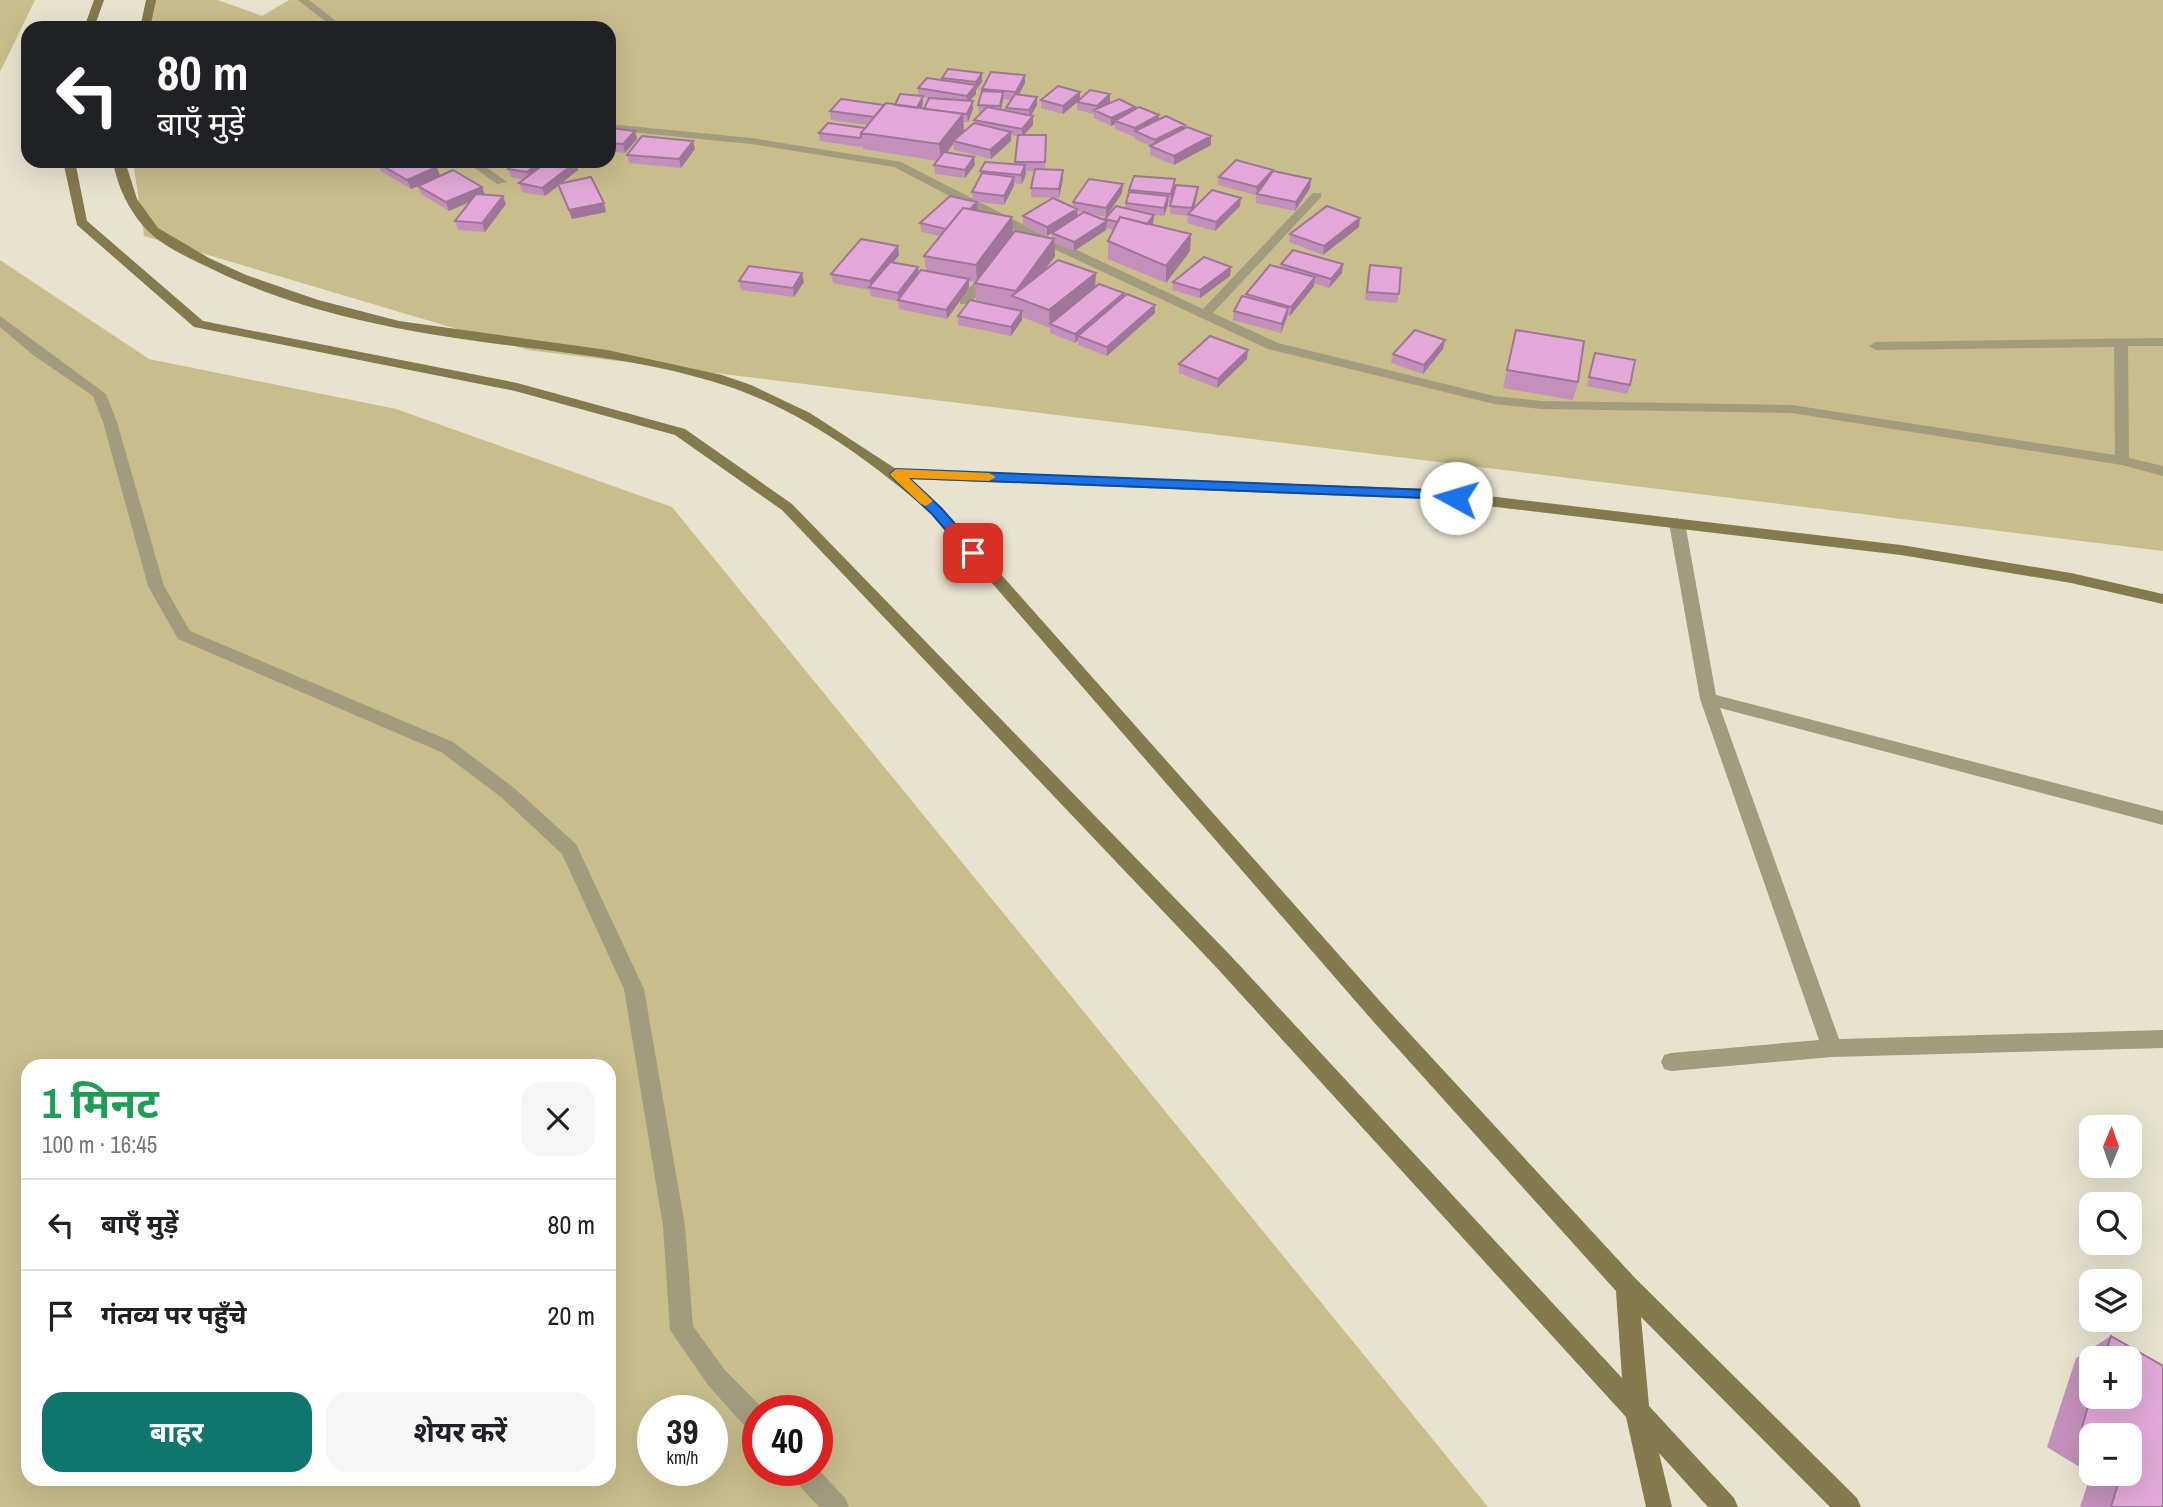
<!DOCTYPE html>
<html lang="hi">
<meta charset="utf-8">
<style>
body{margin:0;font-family:"Archivo Narrow","Noto Sans Devanagari",sans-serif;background:#f6f6f6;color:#202124;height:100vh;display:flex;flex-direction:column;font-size:26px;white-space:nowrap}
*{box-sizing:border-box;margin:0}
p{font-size:23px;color:#757577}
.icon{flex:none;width:38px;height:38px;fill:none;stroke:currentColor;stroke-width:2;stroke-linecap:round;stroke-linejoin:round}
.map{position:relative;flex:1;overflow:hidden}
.panel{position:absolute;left:21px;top:1059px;width:595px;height:427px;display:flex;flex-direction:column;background:#fff;border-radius:21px;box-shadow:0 7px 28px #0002}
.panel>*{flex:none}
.guide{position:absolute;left:21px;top:21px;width:595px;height:147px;border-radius:21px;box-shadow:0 7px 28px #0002;background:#202124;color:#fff;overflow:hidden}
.needle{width:46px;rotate:2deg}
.controls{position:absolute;left:2079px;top:1115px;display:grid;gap:14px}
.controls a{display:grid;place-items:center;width:63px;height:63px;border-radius:14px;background:#fff;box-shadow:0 7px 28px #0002;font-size:35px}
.speed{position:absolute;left:637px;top:1395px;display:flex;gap:14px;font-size:35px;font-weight:700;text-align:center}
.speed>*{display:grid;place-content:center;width:91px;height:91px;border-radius:50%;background:#fff;box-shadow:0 7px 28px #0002;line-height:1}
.speed small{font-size:18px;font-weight:400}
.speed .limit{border:10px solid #d22;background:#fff;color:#111}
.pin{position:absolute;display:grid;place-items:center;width:60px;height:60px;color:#fff;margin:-30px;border-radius:14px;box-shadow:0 4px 10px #0006}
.me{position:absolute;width:77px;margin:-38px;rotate:276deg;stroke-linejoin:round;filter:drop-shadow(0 0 5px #0008)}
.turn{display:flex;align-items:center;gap:24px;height:147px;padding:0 21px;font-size:32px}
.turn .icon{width:91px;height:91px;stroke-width:2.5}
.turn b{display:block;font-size:49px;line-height:60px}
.round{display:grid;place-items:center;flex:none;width:74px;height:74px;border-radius:21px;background:#f6f6f6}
.overview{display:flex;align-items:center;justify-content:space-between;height:119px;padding:0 21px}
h1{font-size:42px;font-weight:700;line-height:52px;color:#1e9e55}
.primary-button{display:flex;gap:14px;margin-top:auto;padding:14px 21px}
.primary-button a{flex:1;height:80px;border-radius:21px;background:#0f766e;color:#fff;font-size:28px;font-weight:700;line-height:80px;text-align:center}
.primary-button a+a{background:#f6f6f6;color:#202124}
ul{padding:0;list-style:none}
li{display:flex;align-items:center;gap:21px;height:91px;padding:0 21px;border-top:2px solid #e0e0e0}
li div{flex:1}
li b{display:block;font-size:26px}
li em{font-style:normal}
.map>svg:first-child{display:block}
.green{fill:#c8bd8b;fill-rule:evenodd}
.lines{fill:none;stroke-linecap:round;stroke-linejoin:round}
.lane{fill:#a29c7f;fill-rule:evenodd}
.street{fill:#a29c7f;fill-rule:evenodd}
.secondary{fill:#837a4d;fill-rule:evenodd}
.wall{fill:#c390bb;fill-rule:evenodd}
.shaded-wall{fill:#9f7698}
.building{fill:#e3a8d9;stroke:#9f7698;stroke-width:2}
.route{fill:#1a73e8;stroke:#114b97;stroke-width:2}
.slow{fill:#f59e0b}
</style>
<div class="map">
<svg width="2163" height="1507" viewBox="0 0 2163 1507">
<rect width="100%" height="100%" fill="#e7e3cf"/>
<path class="green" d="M0,0h35l-35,72z
M149,0h69l44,16 27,-16h1874v551l-1635,-201 -384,-114 -11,-75h476v-133h-470z
M0,260l149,99 247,50 276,98 816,1000h-1488zM28,1066h581v413h-581zM653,1410h59v60h-59zM758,1410h59v60h-59z"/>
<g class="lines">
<path class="lane" d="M0,316l106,78 11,28 47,164 26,45 263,111 60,45 63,57 68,145 41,237 8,100 31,43 40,41h-6v24l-9,-3 -41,-46 -38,-55 -7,-104 -39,-237 -62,-135 -61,-57 -60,-45 -263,-113 -30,-53 -45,-164 -10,-26 -60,-41 -33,-28z
M817,1468l28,30 4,9h-30l-26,-28 -3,-9z"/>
<path class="street" d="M298,0h11l36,28h-11z
M609,124l142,14 150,24 131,67 171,80 110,-116h8v4l-108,116 65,30 216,53 48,5 250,4 323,50 -1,-108 -238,3 -7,-4 7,-4 287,-4v8h-35l1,112 34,8v10l-41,-11 -330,-52 -250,-4 -48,-5 -226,-55 -244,-114 -130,-68 -143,-23 -142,-14z
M465,161h13l29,21 -10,2z
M990,269l6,4 -2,3 -24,28h-10v-6l26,-28z
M1677,518l8,5 31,172 447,116v14l-443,-117 119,331 324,-9v18l-331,9 -161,14 -7,-2 -3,-7 3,-7 7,-2 148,-13 -119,-341 -31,-176z"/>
<path class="secondary" d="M94,0h10l-10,28h-10z
M146,0h10l-6,28h-10z
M63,161h12l12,60 116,100 314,62 168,46 107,75 438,451 392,423 -6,-87 -244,-271 -440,-506c-65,-56 -137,-109 -221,-133 -83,-25 -170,-30 -256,-43 -82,-12 -168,-32 -243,-69 -21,-10 -48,-22 -64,-38 -18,-18 -31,-45 -35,-70h12l12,38 21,29 51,30 37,17 72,25 81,21 208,29 115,25 29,10 59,28 86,56 532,20 473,56 170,28 92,21v10l-92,-21 -170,-28 -473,-56 -519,-20 33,29 444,500 249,270 222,220 4,9h-31l-189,-190 8,89 85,92 4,9h-30l-49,-54 13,54h-26l-20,-90 -410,-450 -434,-457 -107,-75 -160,-44 -321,-64 -117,-102z"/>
</g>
<path class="wall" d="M942,78l40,4 -6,8v4l-6,7h3v8l-5,13h-5l1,9 -4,5 15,-13 -1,-3 7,-7h-2l-1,-8 4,-16 43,-6 -6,12 18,10 -6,11 2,9 -9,10 22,9 -1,25 18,10 -4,19 -28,-1v-9l3,-17h-8v3l-4,10 -8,-1v3l-10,19 -31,-4 -1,-9 8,-15v-6l35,-7 2,-28 -6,-1v6l-20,18 -37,-9 -1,-6 -6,9 27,4 1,8 -10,13 -30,-4 -1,-9 4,-4 -75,-12 -1,-4 -1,2 -41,-6 -1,-8 46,-5 2,-3 -36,-5 -1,-9 65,-6 24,-10 -1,-7 24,-8zM923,97l6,1 -5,11 -2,-1 1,-4zM1003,99l8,1 -5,8v3l-5,-1z
M1110,94v8l-2,2 27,3v2l24,11 26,5v3l26,8v9l-37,20 -24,-10v-9l-15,-7v-2l-20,-8v-5l-4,2 -17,-8v-4l-17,-4v-8l-14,12 -22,-6v-8l39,-1z
M609,128l26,3 2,8 -12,14 -16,-2z
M695,149l-14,19 -52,-5 -2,-8z
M378,163l62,13 42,11 2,7 22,10 -21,28 -27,-2 -3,-9 15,-19 -21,9 -28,-17 -3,-8 -7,3 -30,-18z
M508,169l70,1 -16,13 42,20 2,9 -34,7 -14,-33 -13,10 -23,-4 -3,-9 5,-3 -13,-3z
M1273,171l37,17 -15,23 -39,-8v-8l-38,-10 1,-8z
M1175,179v9l-4,15 -3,-1 -4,14 -10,-1 -2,10 39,9 -1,17 -24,32 -58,-24v-18l6,-11 -8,-2v2l-32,21 -20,-8 1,13 -11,15 80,26 31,16 -48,43 -29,-11v-5l-3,3 -25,-10v-5l-28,-11v3l-11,16 -53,-11v-9l54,-7v-1l-36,-8 -1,-18 -6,-1v7l-22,31 -48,-10 -1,-8 -27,-5 -1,-6 -37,-7 -2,-9 68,-19 -6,8 25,11 8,-3 -2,-15 16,-20 -19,-4 -1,-9 58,-13 35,24 39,5v-6l5,-3 -10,6 -24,-12v-8l50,-9v-5l49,-9 -16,24 -19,-4 18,7v-1l20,-11 1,-5 3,-13zM1077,211l7,2 -6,4z
M1198,187l-1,9 -3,12 46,-2 -25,25 -28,-8 1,-7 -18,-2v-8z
M1360,218l-1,9 -36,28 -34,-13 1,-8z
M1281,264l61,9 -13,15 -15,-5v3l-24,30 -2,-1 -7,18 -48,-13 1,-9 11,-14 1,-3 34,-26z
M1231,267l-1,9 -30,22 -28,-8 1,-8z
M1368,273l31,21 -2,9 -32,-3z
M739,281l65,1 -10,15 -53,-7z
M1516,330l62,52 -5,18 -70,-12z
M1443,349l-20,25 -32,-11 2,-9z
M1595,353l35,32 -3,9 -40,-8z
M1247,359l-30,29 -38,-15v-9z
M2111,1336l52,30v141h-83l11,-33 -44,-27 29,-89zM2091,1358h39v38h-39zM2091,1435h39v39h-39z"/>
<path class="shaded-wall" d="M982,73v9l-6,8v-8z
M1025,75v8l-9,17v-8z
M976,85v9l-9,10v-8z
M1003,92v8l-3,14v-8z
M1080,92v8l-17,14v-8z
M1110,94v8l-10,10 -3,-1v-5z
M923,96v8l-6,15 -1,-9z
M1037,97v8l-8,14v-9z
M973,101v8l-5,13 -1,-8z
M1135,107v8l-20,6v3l-4,2v-8z
M963,114l1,17 -9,11 -2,-1v3l-12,17 -2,-17z
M1159,115v9l-24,7v6v-9z
M1033,116v9l-11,12v-8z
M1185,125v8l-31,15 1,-8z
M635,131l2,8 -12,14 -2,-9z
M1011,132v9l-20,18 -1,-9z
M1211,136v9l-37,20v-9z
M693,141l2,8 -14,19 -2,-9z
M974,157l1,8 -10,13v-8z
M540,161h10l-20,20 -3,-9z
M576,162l2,8 -33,26 -3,-8z
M1025,165l1,9 -4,10 -1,-9z
M437,167l3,9 -29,13 -4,-9z
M1063,170v9l-4,19v-9z
M1273,170l-1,9 -16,16 1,-8z
M1014,177v9l-10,19v-9z
M1175,179v9l-4,15v-9z
M1311,179l-1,9 -15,23 1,-9z
M1123,184l-1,9 -16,24v-9z
M482,187l3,8 -36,16 -3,-9z
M1198,187l-1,9 -5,20v-8z
M503,196l3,8 -21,28 -3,-9z
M1168,196v9l-4,11v-8z
M1241,198l-1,8 -25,25 1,-9z
M977,202l1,9 -30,19z
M604,203l2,9 -34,7 -3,-9z
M1077,209l1,9 -31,18v-9z
M1154,215l-1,9 -10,13v-9z
M1012,217l1,17 -36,49 -1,-18z
M1360,218l-1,9 -36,28 1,-9z
M1107,221l-1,9 -32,21v-9z
M1191,234l-1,17 -24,32v-17z
M1054,239l1,17 -32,44 -6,-2 -1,-7z
M898,246l1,9 -26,33 -3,-1v-6z
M1343,264l-1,9 -13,15 2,-9z
M918,267l1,9 -20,26 -1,-9z
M1231,267l-1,9 -30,22v-8z
M802,273l2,9 -10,15 -1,-9z
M1096,273l-1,17 -45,34v4l-1,-18z
M1315,277l-1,9 -24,30 1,-9z
M969,279v9l-22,31 -1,-9z
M1124,293v8l-46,35v4l-3,3v-9z
M1155,305v8l-48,43v-9z
M1288,308l-1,9 -6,16 1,-9z
M1022,311v9l-11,16v-9z
M1445,340l-2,9 -20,25 1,-9z
M1248,350l-1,9 -30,29 1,-9z"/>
<path class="building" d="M948,69l34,4 -6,9 -34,-4z
M991,72l34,3 -9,17 -34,-3z
M927,78l49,7 -9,11 -49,-8z
M1058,86l22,6 -17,14 -22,-6z
M1090,90l20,4 -13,12 -20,-4z
M982,91l21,1 -3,14 -22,-1z
M900,94l23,2 -6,12 -22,-3z
M1015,94l22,3 -8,13 -23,-2z
M929,98l44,3 -6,13 -43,-5z
M841,99l43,6 -10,12 -44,-6z
M1119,99l16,8 -24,11 -17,-8z
M886,103l77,11 -24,30 -78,-11z
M987,107l46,9 -11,13 -48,-9z
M1139,107l20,8 -24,13 -20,-7z
M1166,116l19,9 -30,15 -20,-9z
M828,123l37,5 -4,5v3l-1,2 -41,-5z
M974,123l37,9 -21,18 -37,-9z
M1187,127l24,9 -37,20 -24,-10z
M609,128l26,3 -12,13 -14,-1z
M1018,135h28l-1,27h-30z
M642,136l51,5 -14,18 -52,-4z
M944,152l30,5 -9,13 -31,-5z
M1236,160l37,10 -16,17 -38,-10z
M382,161h44l11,6 -30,13 -29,-17z
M517,161h23l-13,11 -19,-3z
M548,161l28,1 -34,26 -23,-5z
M985,162l40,3 -4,10 -41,-4z
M1035,169l28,1 -4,19 -28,-1z
M453,170l29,17 -36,15 -28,-16z
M1273,171l38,8 -15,23 -39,-8z
M982,173l32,4 -10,19 -32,-4z
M1134,176l41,3 -4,15 -42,-4z
M591,177l13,26 -35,7 -11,-26z
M1089,179l34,5 -17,24 -33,-6z
M1176,185l22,2 -6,21 -22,-2z
M1212,190l29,8 -25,24 -28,-8z
M1129,192l39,4 -4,12 -38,-5z
M476,194l27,2 -21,27 -27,-2z
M950,196l27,6 -7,7 -7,-1 -17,21 -26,-6z
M1053,198l24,11 -30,18 -24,-11z
M1116,206l38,9 -7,9 -27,-7 -2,5 -13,-3z
M1327,206l33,12 -36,28 -34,-12z
M963,208l49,9 -36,48 -52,-9z
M1084,212l23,9 -33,21 -22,-9z
M1120,217l71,17 -25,32 -58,-25z
M1015,231l39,8 -38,52 -41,-8z
M861,239l37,7 -28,35 -39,-7z
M1293,250l50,14 -12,15 -50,-15z
M1204,257l27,10 -31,23 -27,-8z
M1058,260l38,13 -47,37 -37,-14z
M890,262l28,5 -20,26 -29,-6z
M1270,265l45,12 -24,30 -45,-13z
M1370,265l31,3 -2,26 -32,-2z
M749,266l53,7 -9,15 -54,-7z
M921,270l48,9 -23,31 -48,-10z
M1099,284l25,9 -49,41 -25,-10z
M1127,294l28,11 -48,42 -29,-11z
M1242,296l46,12 -6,16 -48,-13z
M970,300l52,11 -11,16 -53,-11z
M1415,330l30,10 -21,25 -31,-11z
M1516,330l68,11 -6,41 -71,-12z
M1210,336l38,14 -30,29 -39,-15z
M1595,353l40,7 -5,25 -41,-8z
M2111,1336l52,30v141h-52l10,-33h9v-39h-34l-14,-8 9,-31h39v-38h-26z"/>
<path class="route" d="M896,469l532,21 28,3 6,5 -6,4 -28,-4 -519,-20 32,30 37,42v6h-10l-36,-42 -41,-38 -1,-2z"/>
<path class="slow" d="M896,469l93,4 7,4 -7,4 -80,-3 24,23 -7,5 -5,-2 -30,-28 -1,-2z"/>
</svg>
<div class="controls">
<a><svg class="needle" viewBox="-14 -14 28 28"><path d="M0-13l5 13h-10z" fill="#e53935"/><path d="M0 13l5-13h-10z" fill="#757577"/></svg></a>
<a><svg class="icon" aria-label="search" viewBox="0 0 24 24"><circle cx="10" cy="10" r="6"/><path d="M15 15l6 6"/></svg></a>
<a><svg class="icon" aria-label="layers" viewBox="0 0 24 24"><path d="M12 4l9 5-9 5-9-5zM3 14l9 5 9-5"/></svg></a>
<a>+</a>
<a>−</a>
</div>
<div class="speed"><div>39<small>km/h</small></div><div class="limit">40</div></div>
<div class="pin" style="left:973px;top:553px;background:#d93025"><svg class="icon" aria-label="arrive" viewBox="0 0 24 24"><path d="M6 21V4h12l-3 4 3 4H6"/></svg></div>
<svg class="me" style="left:1456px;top:498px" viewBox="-20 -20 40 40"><circle r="19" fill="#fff"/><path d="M0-13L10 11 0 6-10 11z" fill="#1a73e8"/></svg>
<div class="guide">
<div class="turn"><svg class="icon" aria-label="left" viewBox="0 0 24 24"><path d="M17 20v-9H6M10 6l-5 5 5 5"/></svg><div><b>80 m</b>बाएँ मुड़ें</div></div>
</div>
<section class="panel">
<div class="overview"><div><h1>1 मिनट</h1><p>100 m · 16:45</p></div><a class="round"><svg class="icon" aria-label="close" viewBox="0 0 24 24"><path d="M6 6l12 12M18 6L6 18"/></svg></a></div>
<ul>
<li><svg class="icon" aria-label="left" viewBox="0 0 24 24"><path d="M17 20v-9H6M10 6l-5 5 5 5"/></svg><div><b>बाएँ मुड़ें</b></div><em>80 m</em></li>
<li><svg class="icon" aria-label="arrive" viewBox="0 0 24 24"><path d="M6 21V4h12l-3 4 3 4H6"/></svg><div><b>गंतव्य पर पहुँचे</b></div><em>20 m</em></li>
</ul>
<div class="primary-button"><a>बाहर</a><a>शेयर करें</a></div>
</section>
</div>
